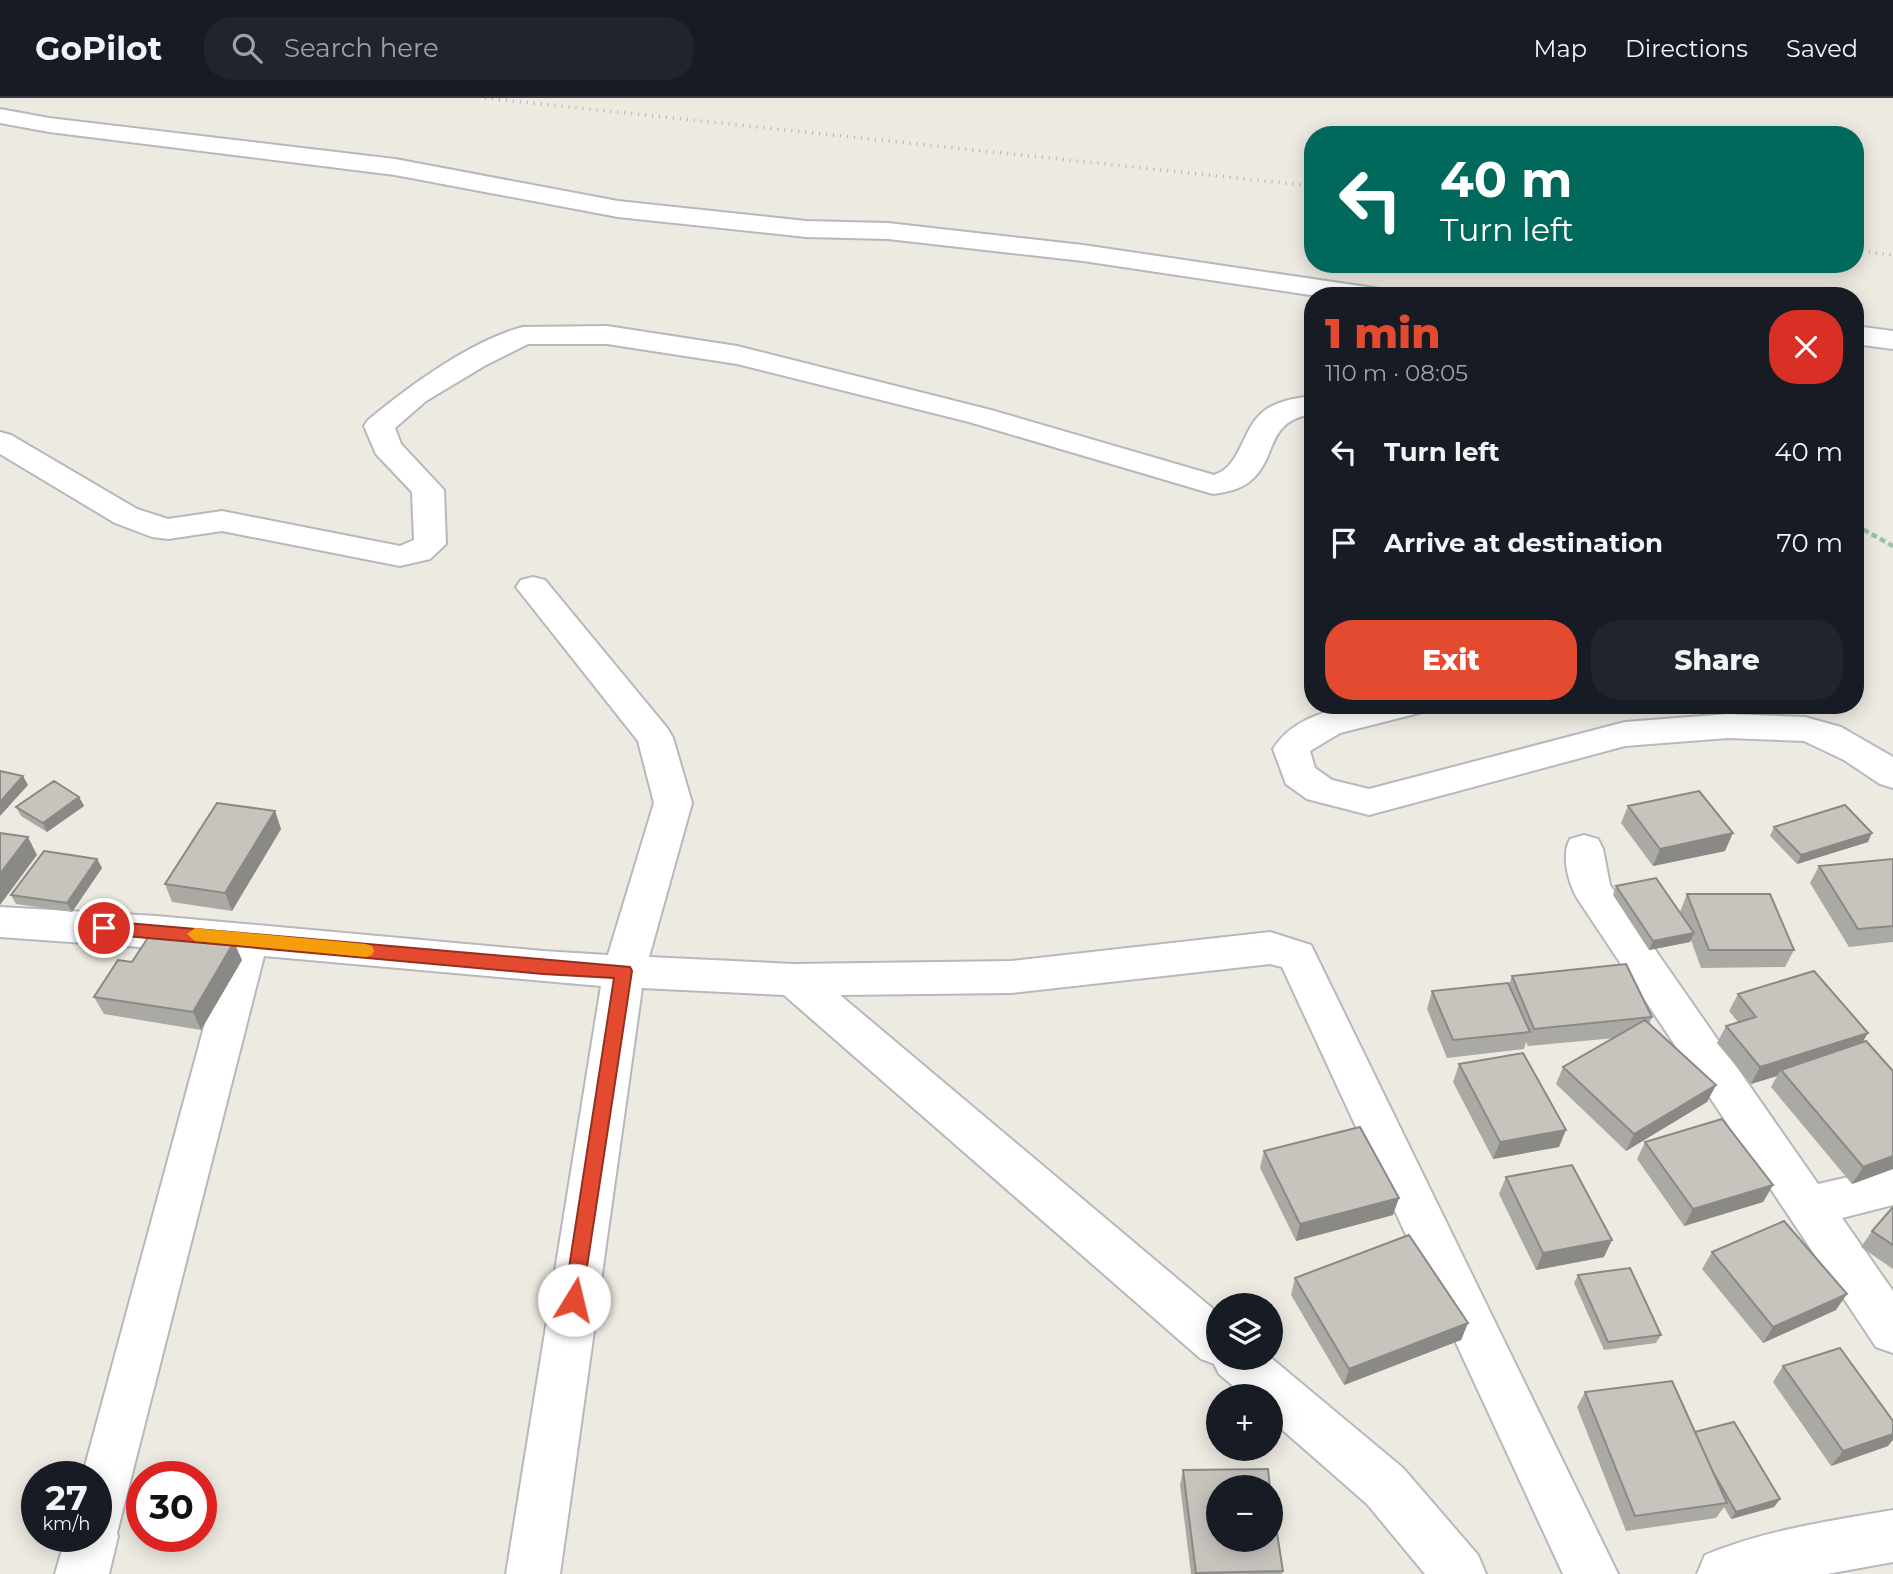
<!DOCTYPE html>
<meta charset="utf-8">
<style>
body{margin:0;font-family:Montserrat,sans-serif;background:#20242c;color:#f1f3f6;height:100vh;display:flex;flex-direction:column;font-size:26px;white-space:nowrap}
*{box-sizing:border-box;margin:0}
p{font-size:23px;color:#9ea1a6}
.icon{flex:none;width:38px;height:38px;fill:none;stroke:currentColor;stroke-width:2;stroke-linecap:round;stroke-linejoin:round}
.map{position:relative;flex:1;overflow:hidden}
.side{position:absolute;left:1304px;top:189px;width:560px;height:427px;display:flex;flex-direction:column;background:#171b24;border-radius:28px;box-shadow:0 4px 18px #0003}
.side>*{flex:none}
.banner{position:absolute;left:1304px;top:28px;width:560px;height:147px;border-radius:28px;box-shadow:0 4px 18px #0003;background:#00695c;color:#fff;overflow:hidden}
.controls{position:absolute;left:1206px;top:1195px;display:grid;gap:14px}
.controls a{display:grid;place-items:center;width:77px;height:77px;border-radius:50%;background:#171b24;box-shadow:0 4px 18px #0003;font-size:35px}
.speed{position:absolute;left:21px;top:1363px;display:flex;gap:14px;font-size:35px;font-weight:700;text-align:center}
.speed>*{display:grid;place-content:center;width:91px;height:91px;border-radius:50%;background:#171b24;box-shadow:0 4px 18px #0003;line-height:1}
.speed small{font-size:18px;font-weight:400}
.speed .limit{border:10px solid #d22;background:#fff;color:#111}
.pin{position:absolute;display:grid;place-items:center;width:60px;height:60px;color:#fff;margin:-30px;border:4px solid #fff;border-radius:50%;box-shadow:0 2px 7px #0007}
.me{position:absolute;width:77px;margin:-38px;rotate:9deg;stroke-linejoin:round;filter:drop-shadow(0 0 5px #0008)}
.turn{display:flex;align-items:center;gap:24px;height:147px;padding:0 21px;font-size:32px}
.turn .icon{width:91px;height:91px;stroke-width:2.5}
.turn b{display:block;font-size:49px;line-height:60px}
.round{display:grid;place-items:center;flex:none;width:74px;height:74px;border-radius:28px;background:#20242c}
.overview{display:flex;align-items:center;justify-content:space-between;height:119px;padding:0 21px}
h1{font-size:42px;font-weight:800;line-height:52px;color:#e34a30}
.button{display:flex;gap:14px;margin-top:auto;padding:14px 21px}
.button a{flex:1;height:80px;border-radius:28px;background:#e34a30;color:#fff;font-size:28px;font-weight:800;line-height:80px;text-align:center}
.button a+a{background:#20242c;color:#f1f3f6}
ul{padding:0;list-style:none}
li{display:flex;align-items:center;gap:21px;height:91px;padding:0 21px}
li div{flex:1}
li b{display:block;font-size:26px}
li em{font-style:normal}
header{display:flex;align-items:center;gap:42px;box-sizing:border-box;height:98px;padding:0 35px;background:#171b24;border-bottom:2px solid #363941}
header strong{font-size:33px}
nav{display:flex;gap:38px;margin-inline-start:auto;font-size:24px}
.search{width:490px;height:63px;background:#20242c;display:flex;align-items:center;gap:18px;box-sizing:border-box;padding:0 24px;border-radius:28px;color:#9ea1a6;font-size:26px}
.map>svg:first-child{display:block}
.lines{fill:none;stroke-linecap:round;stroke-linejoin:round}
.minor-casing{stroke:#b6b8bd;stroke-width:4}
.secondary-casing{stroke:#b7b9bf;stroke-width:4}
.path{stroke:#97c4a7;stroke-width:4.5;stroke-dasharray:6 3.5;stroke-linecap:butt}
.minor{fill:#fff;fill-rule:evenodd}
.secondary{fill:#fff;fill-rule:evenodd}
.rail{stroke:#b2b3b3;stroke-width:3.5;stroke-dasharray:1 6;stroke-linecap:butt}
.wall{fill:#aba9a3}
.shaded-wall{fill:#8b8985}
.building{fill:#c7c4be;stroke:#8b8985;stroke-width:2}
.route{fill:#e34a30;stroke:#94301f;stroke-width:2}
.slow{fill:#f59e0b}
</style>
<header>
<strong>GoPilot</strong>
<div class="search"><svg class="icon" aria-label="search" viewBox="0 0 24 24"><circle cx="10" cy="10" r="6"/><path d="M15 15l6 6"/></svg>Search here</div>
<nav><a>Map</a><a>Directions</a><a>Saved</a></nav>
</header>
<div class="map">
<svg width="1893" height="1476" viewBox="0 0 1893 1476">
<rect width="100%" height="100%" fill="#eceae1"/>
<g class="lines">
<g class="minor-casing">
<path id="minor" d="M0,11l49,9 346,41 223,42 188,20 82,2 195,22 291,43 10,2 4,6h-71l-234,-35 -195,-22 -82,-2 -188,-20 -223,-42 -346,-43 -49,-9z
M607,228l130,20 254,64 223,65c28,-9 27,-46 50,-64 13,-10 32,-13 48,-15v18c-49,8 -33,45 -63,68 -10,8 -24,10 -36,12l-244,-72 -232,-58 -130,-20h-79l-42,21 -60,36 -31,27 6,16 43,46 2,54 -16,15 -30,7 -178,-35 -54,8 -16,-2 -37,-14 -115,-69v-22l11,3 126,74 31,10 54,-8 178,35 14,-6 -2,-48 -36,-38 -12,-28 4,-6c41,-34 104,-80 155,-93z
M533,479l12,3 123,149 5,9 19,65 -43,154 145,7 217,-3 259,-29 41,13 307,629h-55l-281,-607 -12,-3 -259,29 -171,2 378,318v45l52,-1 133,111 75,87 8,19h-61l-58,-70 -97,-85v-23h-25l-26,-22 -5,-10 -13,-5 -417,-364 -142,-7 -82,586h-54l95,-588 -337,-30 -147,577 1,3 -9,38h-54l11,-38h30v-59h-14l142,-524 -224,-16v-30l156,9 387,35 65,4 46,-152 -16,-62 -122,-154 5,-7z
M1584,737l14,4 5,10 7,36 208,299 75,-17v38l-51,13 51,73v62l-17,-6 -299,-449c-9,-16 -16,-43 -7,-59z"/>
</g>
<g class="secondary-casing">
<path id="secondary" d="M1855,228l38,5v18l-38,-5z
M1351,607h73l-5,8 -79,20 -30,18 5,17 17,12 37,9 256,-67 103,-8 77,3 36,10 52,30v31l-13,-4 -36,-24 -40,-19 -76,-3 -103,8 -256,69 -62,-16 -21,-15 -13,-35c17,-28 48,-36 78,-44z
M1893,1412v52l-66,12h-130l8,-19c60,-25 124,-34 188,-45z"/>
</g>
<path class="path" d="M1855,427l38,21"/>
<use href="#minor" class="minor"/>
<use href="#secondary" class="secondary"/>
<path class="rail" d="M485,0l827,88
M1855,152l38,5"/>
</g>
<path class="wall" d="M79,699l5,9 -37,26 -26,-16 -5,-9z
M1628,708l97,45 -72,15 -32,-43z
M275,713l6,18 -49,82 -60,-9 -7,-18z
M1774,729l94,15 -71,22 -27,-28z
M97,761l5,9 -30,44 -56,-8 -5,-9z
M1893,761v83l-44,5 -39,-64 9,-17z
M1616,788l65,29 -1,-3 7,-18 107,56 -9,17 -84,1 -10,-28 -1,2 -41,8 -36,-55z
M242,862l-41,70 -97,-16 -10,-17z
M1512,878l140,41 -3,7 67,61 -9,17 -81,49 -70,-67 7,-17 52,-29 -87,8 -2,-4 -2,7 -77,9 -20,-49 5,-18 77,-7z
M1738,896l124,49 31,126 -41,15 -81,-97 6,-11 -26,8 -34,-41 9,-17 12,-4 -9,-11z
M1459,966l100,83 -66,12 -40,-77z
M1645,1044l128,43 -10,17 -79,24 -47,-67z
M1264,1053l129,64 -97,26 -36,-73z
M1506,1079l98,80 -68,13 -37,-76z
M1893,1109v62l-32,-22 11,-16z
M1712,1154l124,58 -73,33 -61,-74z
M1578,1177l83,60 -5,8 -52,7 -30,-67z
M1295,1180l173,45 -7,17 -117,45 -53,-90z
M1783,1268l105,80 -57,20 -58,-84z
M1585,1294l110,40 85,67 -6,8 -43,12 -7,-12 -8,11 -90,13 -49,-124z
M1183,1372l100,101 -1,3h-91l-11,-89z"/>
<path class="shaded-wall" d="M23,678l5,9 -28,31v-14z
M79,699l5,9 -37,26 -4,-9z
M275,713l6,18 -49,82 -7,-18z
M1733,735l-8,18 -72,15 7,-17z
M1872,735l-4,9 -71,22 4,-9z
M28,739l9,18 -37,50v-31z
M97,761l5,9 -30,44 -5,-9z
M1694,835l-4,9 -41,8 4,-9z
M234,844l8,18 -41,70 -8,-18z
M1868,935l-10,17 -77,20 -4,6 -26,8 9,-17z
M1716,987l-9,17 -81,49 8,-17z
M1566,1032l-7,17 -66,12 7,-17z
M1893,1058v13l-41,15 11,-17z
M1773,1087l-10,17 -79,24 9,-17z
M1399,1100l-6,17 -97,26 4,-17z
M1612,1142l-8,17 -68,13 7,-17z
M1847,1196l-11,16 -73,33 10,-16z
M1468,1225l-7,17 -117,45 5,-16z
M1893,1336v6l-5,6 -57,20 12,-15z
M1780,1401l-6,8 -43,12 5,-7z"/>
<path class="building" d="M0,673l23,5 -23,26z
M54,683l25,16 -36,26 -27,-16z
M1699,693l34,42 -73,16 -32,-43z
M217,705l58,8 -50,82 -60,-9z
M1845,707l27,28 -71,22 -27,-28z
M0,735l28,4 -28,37z
M44,753l53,8 -30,44 -56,-8z
M1893,761v67l-35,3 -39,-63z
M1656,780l38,55 -41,8 -37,-55z
M1687,796h83l24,56h-85z
M153,832l81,12 -41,70 -99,-15 24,-37 14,2z
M1626,866l26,53 -118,12 -22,-53z
M1814,873l54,62 -108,34 -34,-41 30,-9 -18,-23z
M1508,885l22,49 -77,8 -21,-49z
M1645,922l71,65 -82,49 -71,-67z
M1866,943l27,30v85l-30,11 -82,-97z
M1523,955l43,77 -66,12 -41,-78z
M1722,1021l51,66 -80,24 -48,-67z
M1360,1029l39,71 -99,26 -36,-73z
M1572,1067l40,75 -69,13 -37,-76z
M1893,1109v38l-21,-14z
M1784,1123l63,73 -74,33 -61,-75z
M1409,1137l59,88 -119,46 -54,-91z
M1630,1170l31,67 -53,7 -30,-67z
M1840,1250l53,73v13l-50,17 -60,-85z
M1672,1283l55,122 -92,13 -50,-124z
M1734,1324l46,77 -44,13 -23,-40 -18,-40z
M1268,1371l2,19h-52v52h52v-51l13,82 -87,2 -13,-103z"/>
<path class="route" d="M104,823l526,46 2,4 -51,335 -7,3 -7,-3 -3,-6 50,-322 -71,-4 -439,-40 -9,-6z"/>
<path class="slow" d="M195,830l171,16 6,2 2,5 -2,4 -6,2 -171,-16 -8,-7z"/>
</svg>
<div class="controls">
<a><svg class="icon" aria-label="layers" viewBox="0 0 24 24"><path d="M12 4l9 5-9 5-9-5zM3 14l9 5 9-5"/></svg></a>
<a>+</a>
<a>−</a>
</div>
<div class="speed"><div>27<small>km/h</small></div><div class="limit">30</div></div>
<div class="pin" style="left:104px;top:830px;background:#d93025"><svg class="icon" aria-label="arrive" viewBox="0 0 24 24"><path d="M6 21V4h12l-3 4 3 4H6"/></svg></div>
<svg class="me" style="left:574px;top:1202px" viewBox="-20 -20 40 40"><circle r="19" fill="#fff"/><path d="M0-13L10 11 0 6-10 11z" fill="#e34a30"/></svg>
<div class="banner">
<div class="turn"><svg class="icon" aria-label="left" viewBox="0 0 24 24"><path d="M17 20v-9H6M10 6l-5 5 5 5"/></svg><div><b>40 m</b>Turn left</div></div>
</div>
<section class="side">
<div class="overview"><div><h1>1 min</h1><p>110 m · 08:05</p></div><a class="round" style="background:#d93025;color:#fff"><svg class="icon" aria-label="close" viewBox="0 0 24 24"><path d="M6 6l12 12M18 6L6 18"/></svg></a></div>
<ul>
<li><svg class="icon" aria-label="left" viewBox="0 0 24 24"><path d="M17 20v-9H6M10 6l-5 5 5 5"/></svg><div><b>Turn left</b></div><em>40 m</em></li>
<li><svg class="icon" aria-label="arrive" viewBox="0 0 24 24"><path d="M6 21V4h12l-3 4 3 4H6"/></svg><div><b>Arrive at destination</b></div><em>70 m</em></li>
</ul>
<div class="button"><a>Exit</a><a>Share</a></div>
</section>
</div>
